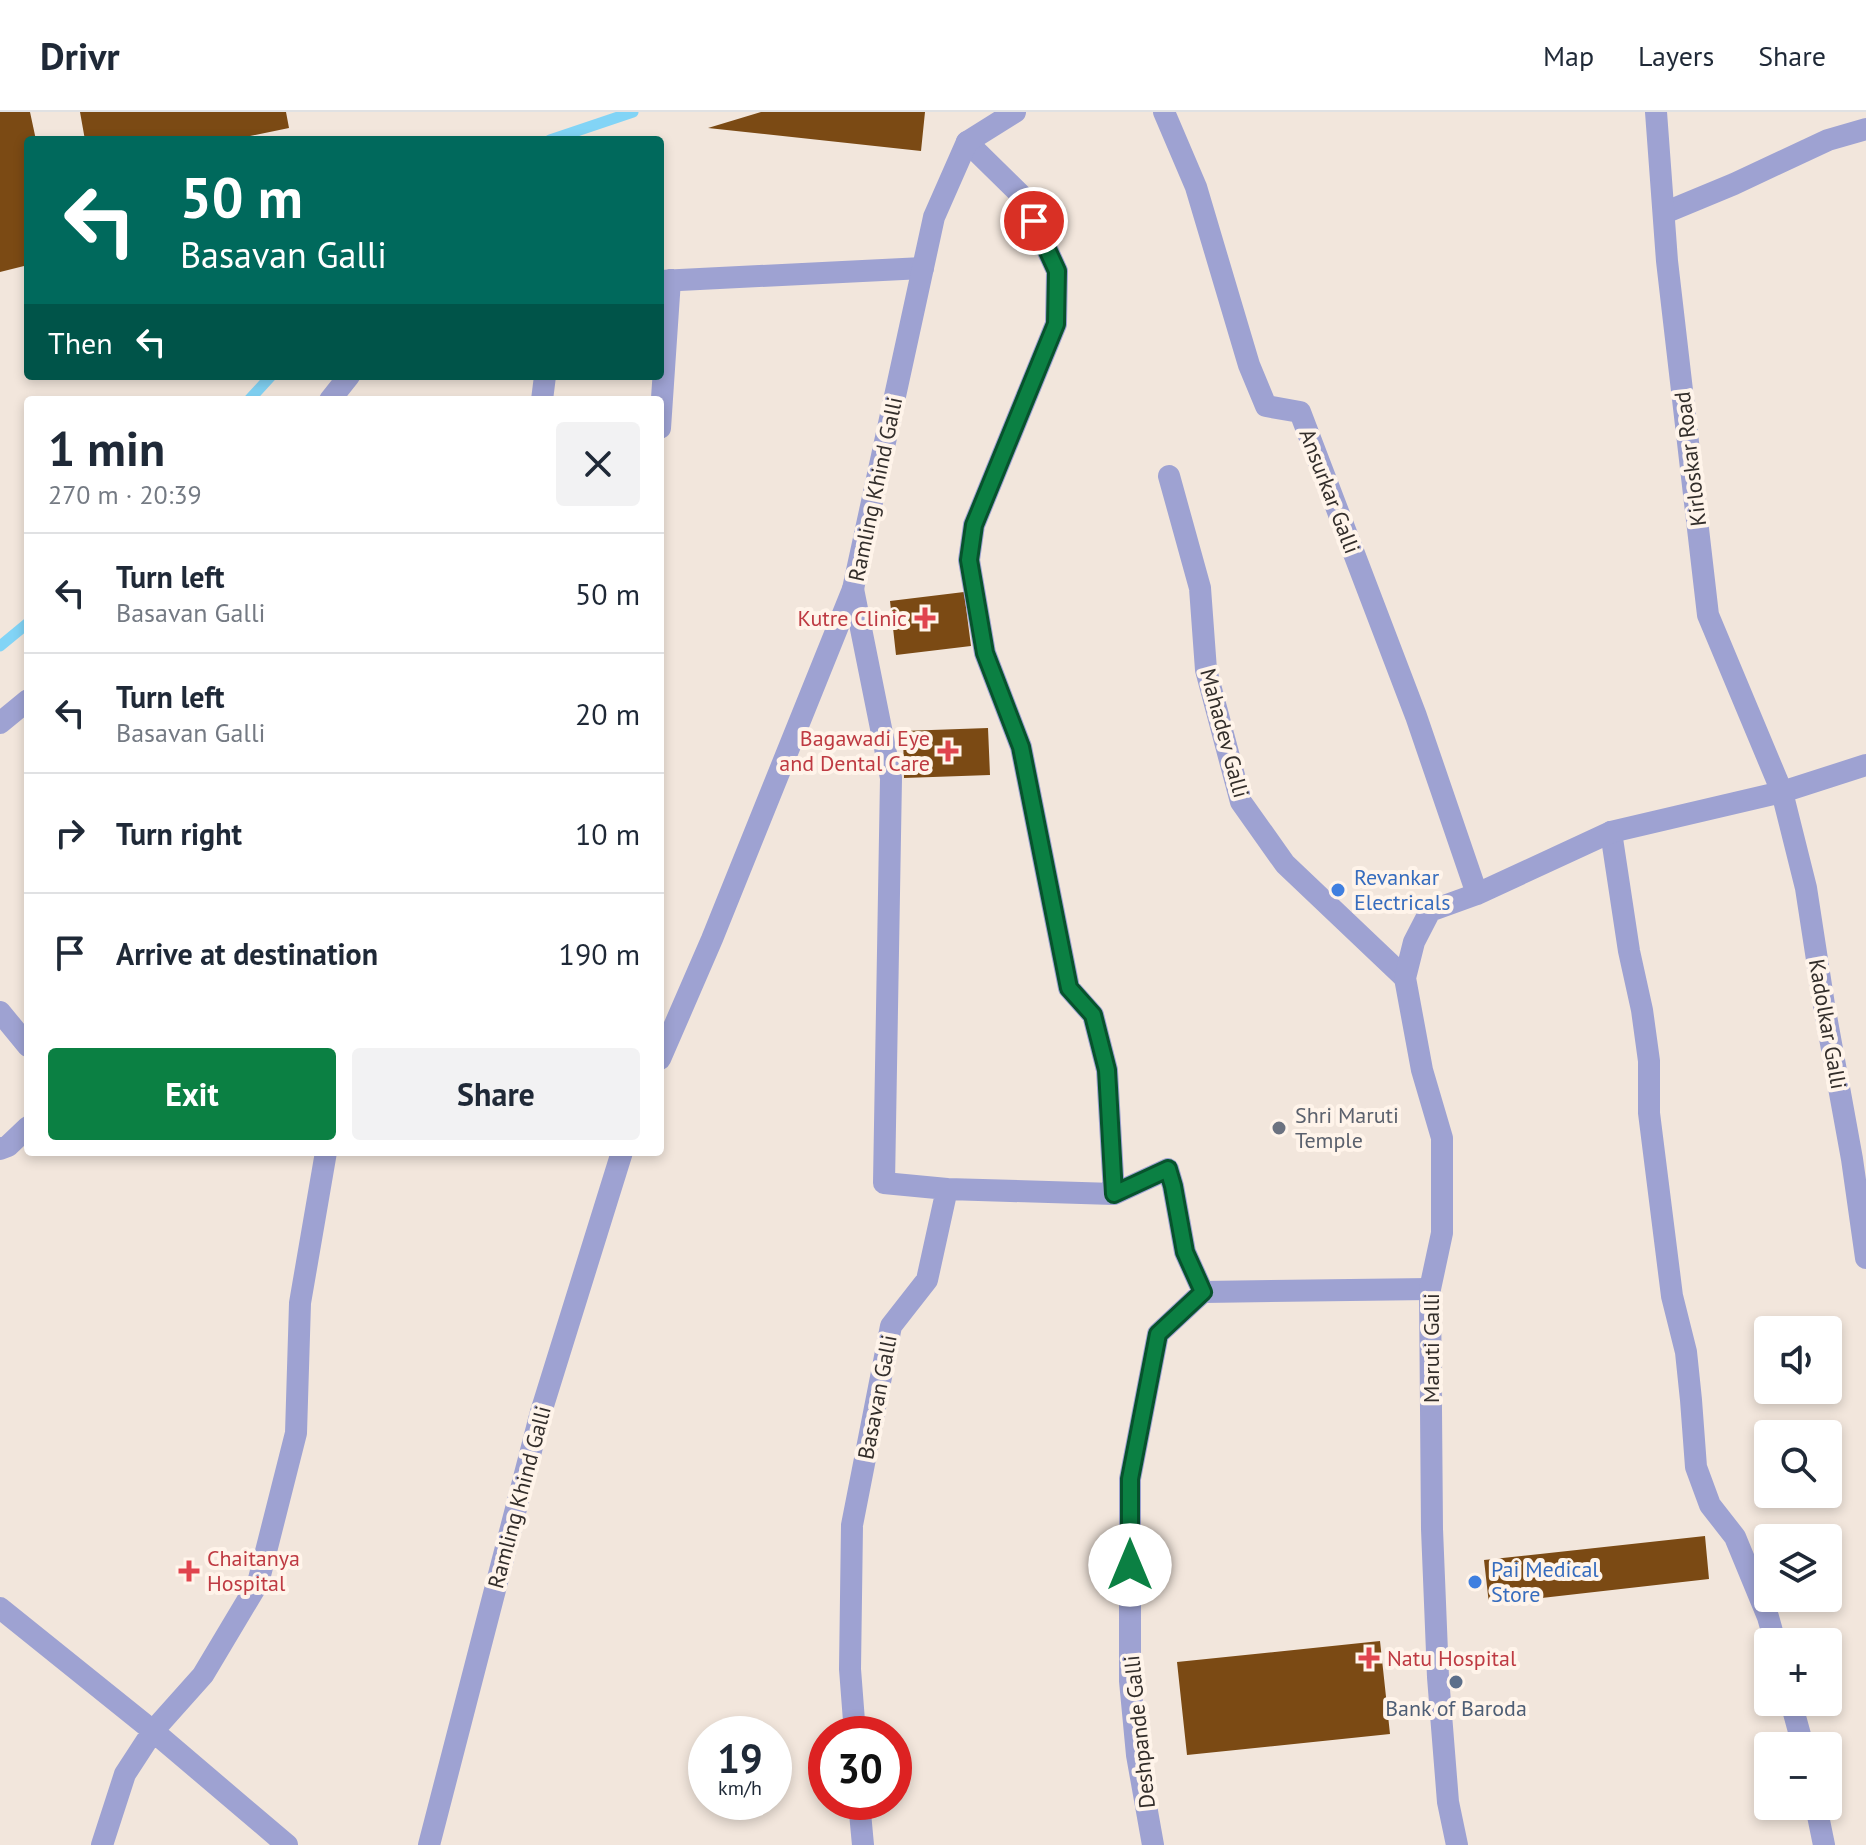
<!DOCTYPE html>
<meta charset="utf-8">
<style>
body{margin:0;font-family:"PT Sans",sans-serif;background:#f2f2f3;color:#1f2937;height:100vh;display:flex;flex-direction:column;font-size:30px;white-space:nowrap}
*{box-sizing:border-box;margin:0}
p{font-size:26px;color:#747a83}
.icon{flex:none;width:44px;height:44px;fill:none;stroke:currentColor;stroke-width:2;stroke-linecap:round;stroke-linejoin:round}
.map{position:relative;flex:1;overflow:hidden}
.side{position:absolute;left:24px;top:284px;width:640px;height:760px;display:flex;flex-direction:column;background:#fff;border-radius:8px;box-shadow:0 4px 12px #0003}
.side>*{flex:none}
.guide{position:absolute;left:24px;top:24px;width:640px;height:244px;border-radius:8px;box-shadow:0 4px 12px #0003;background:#00695c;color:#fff;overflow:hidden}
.fabs{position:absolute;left:1754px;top:1204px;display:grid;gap:16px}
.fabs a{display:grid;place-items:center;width:88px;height:88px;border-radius:8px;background:#fff;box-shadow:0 4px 12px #0003;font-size:40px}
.speed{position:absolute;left:688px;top:1604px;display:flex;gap:16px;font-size:40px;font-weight:700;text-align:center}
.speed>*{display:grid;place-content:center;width:104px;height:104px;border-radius:50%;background:#fff;box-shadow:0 4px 12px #0003;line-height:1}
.speed small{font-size:20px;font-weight:400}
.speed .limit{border:12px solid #d22;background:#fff;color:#111}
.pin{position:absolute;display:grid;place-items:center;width:68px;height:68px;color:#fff;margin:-34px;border:4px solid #fff;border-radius:50%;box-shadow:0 2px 8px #0007}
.me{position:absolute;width:88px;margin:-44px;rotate:0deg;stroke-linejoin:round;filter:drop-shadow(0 0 6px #0008)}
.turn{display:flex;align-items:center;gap:28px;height:168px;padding:0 24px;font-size:36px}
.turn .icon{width:104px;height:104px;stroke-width:2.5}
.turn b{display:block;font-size:56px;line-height:68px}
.then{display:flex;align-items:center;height:76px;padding:0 24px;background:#0003;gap:16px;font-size:30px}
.round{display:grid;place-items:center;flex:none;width:84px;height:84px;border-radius:8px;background:#f2f2f3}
.head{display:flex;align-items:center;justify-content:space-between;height:136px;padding:0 24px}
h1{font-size:48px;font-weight:800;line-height:60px}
.cta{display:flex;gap:16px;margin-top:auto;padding:16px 24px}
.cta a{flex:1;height:92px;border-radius:8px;background:#0b8043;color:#fff;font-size:32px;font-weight:800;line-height:92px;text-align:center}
.cta a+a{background:#f2f2f3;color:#1f2937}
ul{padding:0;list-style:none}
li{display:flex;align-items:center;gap:24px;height:120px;padding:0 24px;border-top:2px solid #e0e1e3}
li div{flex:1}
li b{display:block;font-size:30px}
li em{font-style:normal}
header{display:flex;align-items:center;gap:48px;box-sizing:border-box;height:112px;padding:0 40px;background:#fff;border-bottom:2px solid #e0e1e3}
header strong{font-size:38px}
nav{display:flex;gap:44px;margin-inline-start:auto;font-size:28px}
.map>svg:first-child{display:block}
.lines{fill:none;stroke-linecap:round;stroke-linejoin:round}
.stream{stroke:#82d4f6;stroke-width:11}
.building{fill:#7b4a14}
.minor{stroke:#9ea2d2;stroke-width:22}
.tertiary{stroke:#9ea2d2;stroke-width:22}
.route-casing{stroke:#07532c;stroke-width:20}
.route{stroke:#0b8043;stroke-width:14}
.health-dot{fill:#e0444e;stroke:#fff4ea;stroke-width:3}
.shop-dot{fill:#3f7fe0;stroke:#fff4ea;stroke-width:3}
.worship-dot{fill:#6b7280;stroke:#fff4ea;stroke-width:3}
.service-dot{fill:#5c6f8a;stroke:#fff4ea;stroke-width:3}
.labels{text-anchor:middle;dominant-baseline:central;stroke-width:8;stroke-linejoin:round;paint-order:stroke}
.street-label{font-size:22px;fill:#332e2b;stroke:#fff4ea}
.health-label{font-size:22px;fill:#be3a42;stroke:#fff4ea;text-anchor:end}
.shop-label{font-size:22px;fill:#366cbe;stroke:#fff4ea;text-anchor:start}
.worship-label{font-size:22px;fill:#5b616d;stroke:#fff4ea;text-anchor:start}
.service-label{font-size:22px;fill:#4e5e75;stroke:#fff4ea}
</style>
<header>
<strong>Drivr</strong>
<nav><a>Map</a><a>Layers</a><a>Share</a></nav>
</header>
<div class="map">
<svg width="1866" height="1733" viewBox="0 0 1866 1733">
<rect width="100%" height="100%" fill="#f2e6dc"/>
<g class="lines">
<path class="stream" d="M550,28l83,-28
M249,288l22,-24
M0,534l28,-23"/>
</g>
<path class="building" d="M0,0h30l6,28h-8v125l-28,7z
M80,0h206l3,16 -58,12h-146z
M761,0h164l-4,39 -213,-23z
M964,480l7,54 -75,9 -6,-54z
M988,616l2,47 -86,3 -1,-47z
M1705,1424l4,43 -220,25 -5,-44z
M1380,1529l10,93 -203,21 -10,-93z"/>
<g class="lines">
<path class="minor" d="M967,30l56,55 34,74 -1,53 -82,201 -5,35 16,93 36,94 48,241 24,27 14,55 7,124
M1664,101l70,-29 94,-44 38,-11
M660,169l263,-13
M330,288l19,-24
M542,288l3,-24
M660,316l10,-148
M1169,364l31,112 6,82 35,132 44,62 120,114
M853,477l38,189 -7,405 63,6
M0,611l28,-23
M1611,720l18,119 13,59 7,51v52l23,183 14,56 5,48 5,67 14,38 25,32 33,80 7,25
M0,900l28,34
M0,1037l8,-3 20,-19
M0,1496l153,123 134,114
M1791,1590l12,44
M855,1622l-5,-65 2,-144 39,-199 36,-46 20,-91 167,5 54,-25 5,17 12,66 18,40
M859,1690l4,43
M1816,1694l8,39
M102,1733l23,-71 28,-43 50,-56 55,-92 38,-150 4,-130 26,-151
M1153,1733l-16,-90 -7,-74v-202l28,-145 45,-42 227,-3"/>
<path class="tertiary" d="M1164,0l32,75 53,178 17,41 34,6 116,304 61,178
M1656,0l11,149 41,354 74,177 24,96 18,117 28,154 14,99
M660,947l52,-120 141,-350 81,-372 33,-75 48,-30
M429,1733l112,-433 81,-260
M1457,1733l-9,-43 -10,-125 -6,-148 -2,-240 12,-56v-95l-20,-68 -17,-92 9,-36 16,-31 47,-17 134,-62 171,-40 84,-27"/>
</g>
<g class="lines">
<g class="route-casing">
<path id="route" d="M1034,109l23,50 -1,53 -82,201 -5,35 16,93 36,94 48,241 24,27 14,55 7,124 54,-25 5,17 12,66 18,40 -45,42 -28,145v86"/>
</g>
<use href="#route" class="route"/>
</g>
<g class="health-dot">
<path d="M921 494h8v8h8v8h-8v8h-8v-8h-8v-8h8z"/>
<path d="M944 627h8v8h8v8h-8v8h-8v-8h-8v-8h8z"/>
<path d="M185 1447h8v8h8v8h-8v8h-8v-8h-8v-8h8z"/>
<path d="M1365 1534h8v8h8v8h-8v8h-8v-8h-8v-8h8z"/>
</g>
<g class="shop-dot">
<circle cx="1338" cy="778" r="8"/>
<circle cx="1475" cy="1470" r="8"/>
</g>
<circle class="worship-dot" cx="1279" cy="1016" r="8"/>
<circle class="service-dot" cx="1456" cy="1570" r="8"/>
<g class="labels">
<g class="street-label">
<text transform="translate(1690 347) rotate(-97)">Kirloskar Road</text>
<text transform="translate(875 377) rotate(-78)">Ramling Khind Galli</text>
<text transform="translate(1330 379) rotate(69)">Ansurkar Galli</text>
<text transform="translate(1225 621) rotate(75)">Mahadev Galli</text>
<text transform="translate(1828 912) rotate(80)">Kadolkar Galli</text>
<text transform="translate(1431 1236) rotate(-90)">Maruti Galli</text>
<text transform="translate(877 1285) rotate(-79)">Basavan Galli</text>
<text transform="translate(519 1385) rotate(-75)">Ramling Khind Galli</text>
<text transform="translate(1139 1620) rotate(-96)">Deshpande Galli</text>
</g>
<g class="health-label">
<text x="907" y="506">Kutre Clinic</text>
<text x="930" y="626">Bagawadi Eye<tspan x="930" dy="25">and Dental Care</tspan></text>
<text x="207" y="1446" text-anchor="start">Chaitanya<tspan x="207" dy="25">Hospital</tspan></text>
<text x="1387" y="1546" text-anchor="start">Natu Hospital</text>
</g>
<g class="shop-label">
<text x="1354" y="765">Revankar<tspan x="1354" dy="25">Electricals</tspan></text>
<text x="1491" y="1457">Pai Medical<tspan x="1491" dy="25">Store</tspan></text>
</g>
<g class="worship-label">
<text x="1295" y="1003">Shri Maruti<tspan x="1295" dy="25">Temple</tspan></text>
</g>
<g class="service-label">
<text x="1456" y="1596">Bank of Baroda</text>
</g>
</g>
</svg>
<div class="fabs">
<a><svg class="icon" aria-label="sound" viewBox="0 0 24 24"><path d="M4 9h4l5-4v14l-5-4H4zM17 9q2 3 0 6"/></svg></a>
<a><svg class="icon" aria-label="search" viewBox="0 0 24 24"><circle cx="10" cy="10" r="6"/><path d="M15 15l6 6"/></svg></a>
<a><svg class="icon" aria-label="layers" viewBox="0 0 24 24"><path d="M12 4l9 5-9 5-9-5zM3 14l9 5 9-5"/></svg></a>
<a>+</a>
<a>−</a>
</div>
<div class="speed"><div>19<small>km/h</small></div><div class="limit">30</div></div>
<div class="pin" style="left:1034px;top:109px;background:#d93025"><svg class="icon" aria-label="arrive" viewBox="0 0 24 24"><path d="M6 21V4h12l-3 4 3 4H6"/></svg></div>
<svg class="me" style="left:1130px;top:1453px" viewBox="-20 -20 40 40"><circle r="19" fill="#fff"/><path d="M0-13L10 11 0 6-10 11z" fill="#0b8043"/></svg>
<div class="guide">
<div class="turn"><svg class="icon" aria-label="left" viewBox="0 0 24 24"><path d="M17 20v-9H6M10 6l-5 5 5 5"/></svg><div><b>50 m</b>Basavan Galli</div></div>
<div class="then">Then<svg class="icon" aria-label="left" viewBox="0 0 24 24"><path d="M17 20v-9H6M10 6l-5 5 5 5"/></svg></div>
</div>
<section class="side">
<div class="head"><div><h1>1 min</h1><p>270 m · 20:39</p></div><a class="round"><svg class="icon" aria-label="close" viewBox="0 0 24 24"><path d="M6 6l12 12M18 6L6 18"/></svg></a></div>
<ul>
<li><svg class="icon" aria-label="left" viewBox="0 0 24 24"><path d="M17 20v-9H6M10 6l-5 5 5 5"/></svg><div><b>Turn left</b><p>Basavan Galli</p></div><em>50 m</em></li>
<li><svg class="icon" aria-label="left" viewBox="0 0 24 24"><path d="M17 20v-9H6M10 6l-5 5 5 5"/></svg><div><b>Turn left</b><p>Basavan Galli</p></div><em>20 m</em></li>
<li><svg class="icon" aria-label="right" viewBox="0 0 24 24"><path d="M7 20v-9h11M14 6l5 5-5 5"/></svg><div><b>Turn right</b></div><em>10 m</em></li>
<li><svg class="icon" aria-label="arrive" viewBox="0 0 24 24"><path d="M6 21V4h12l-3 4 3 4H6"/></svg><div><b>Arrive at destination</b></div><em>190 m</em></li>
</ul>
<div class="cta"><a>Exit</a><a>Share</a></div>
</section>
</div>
